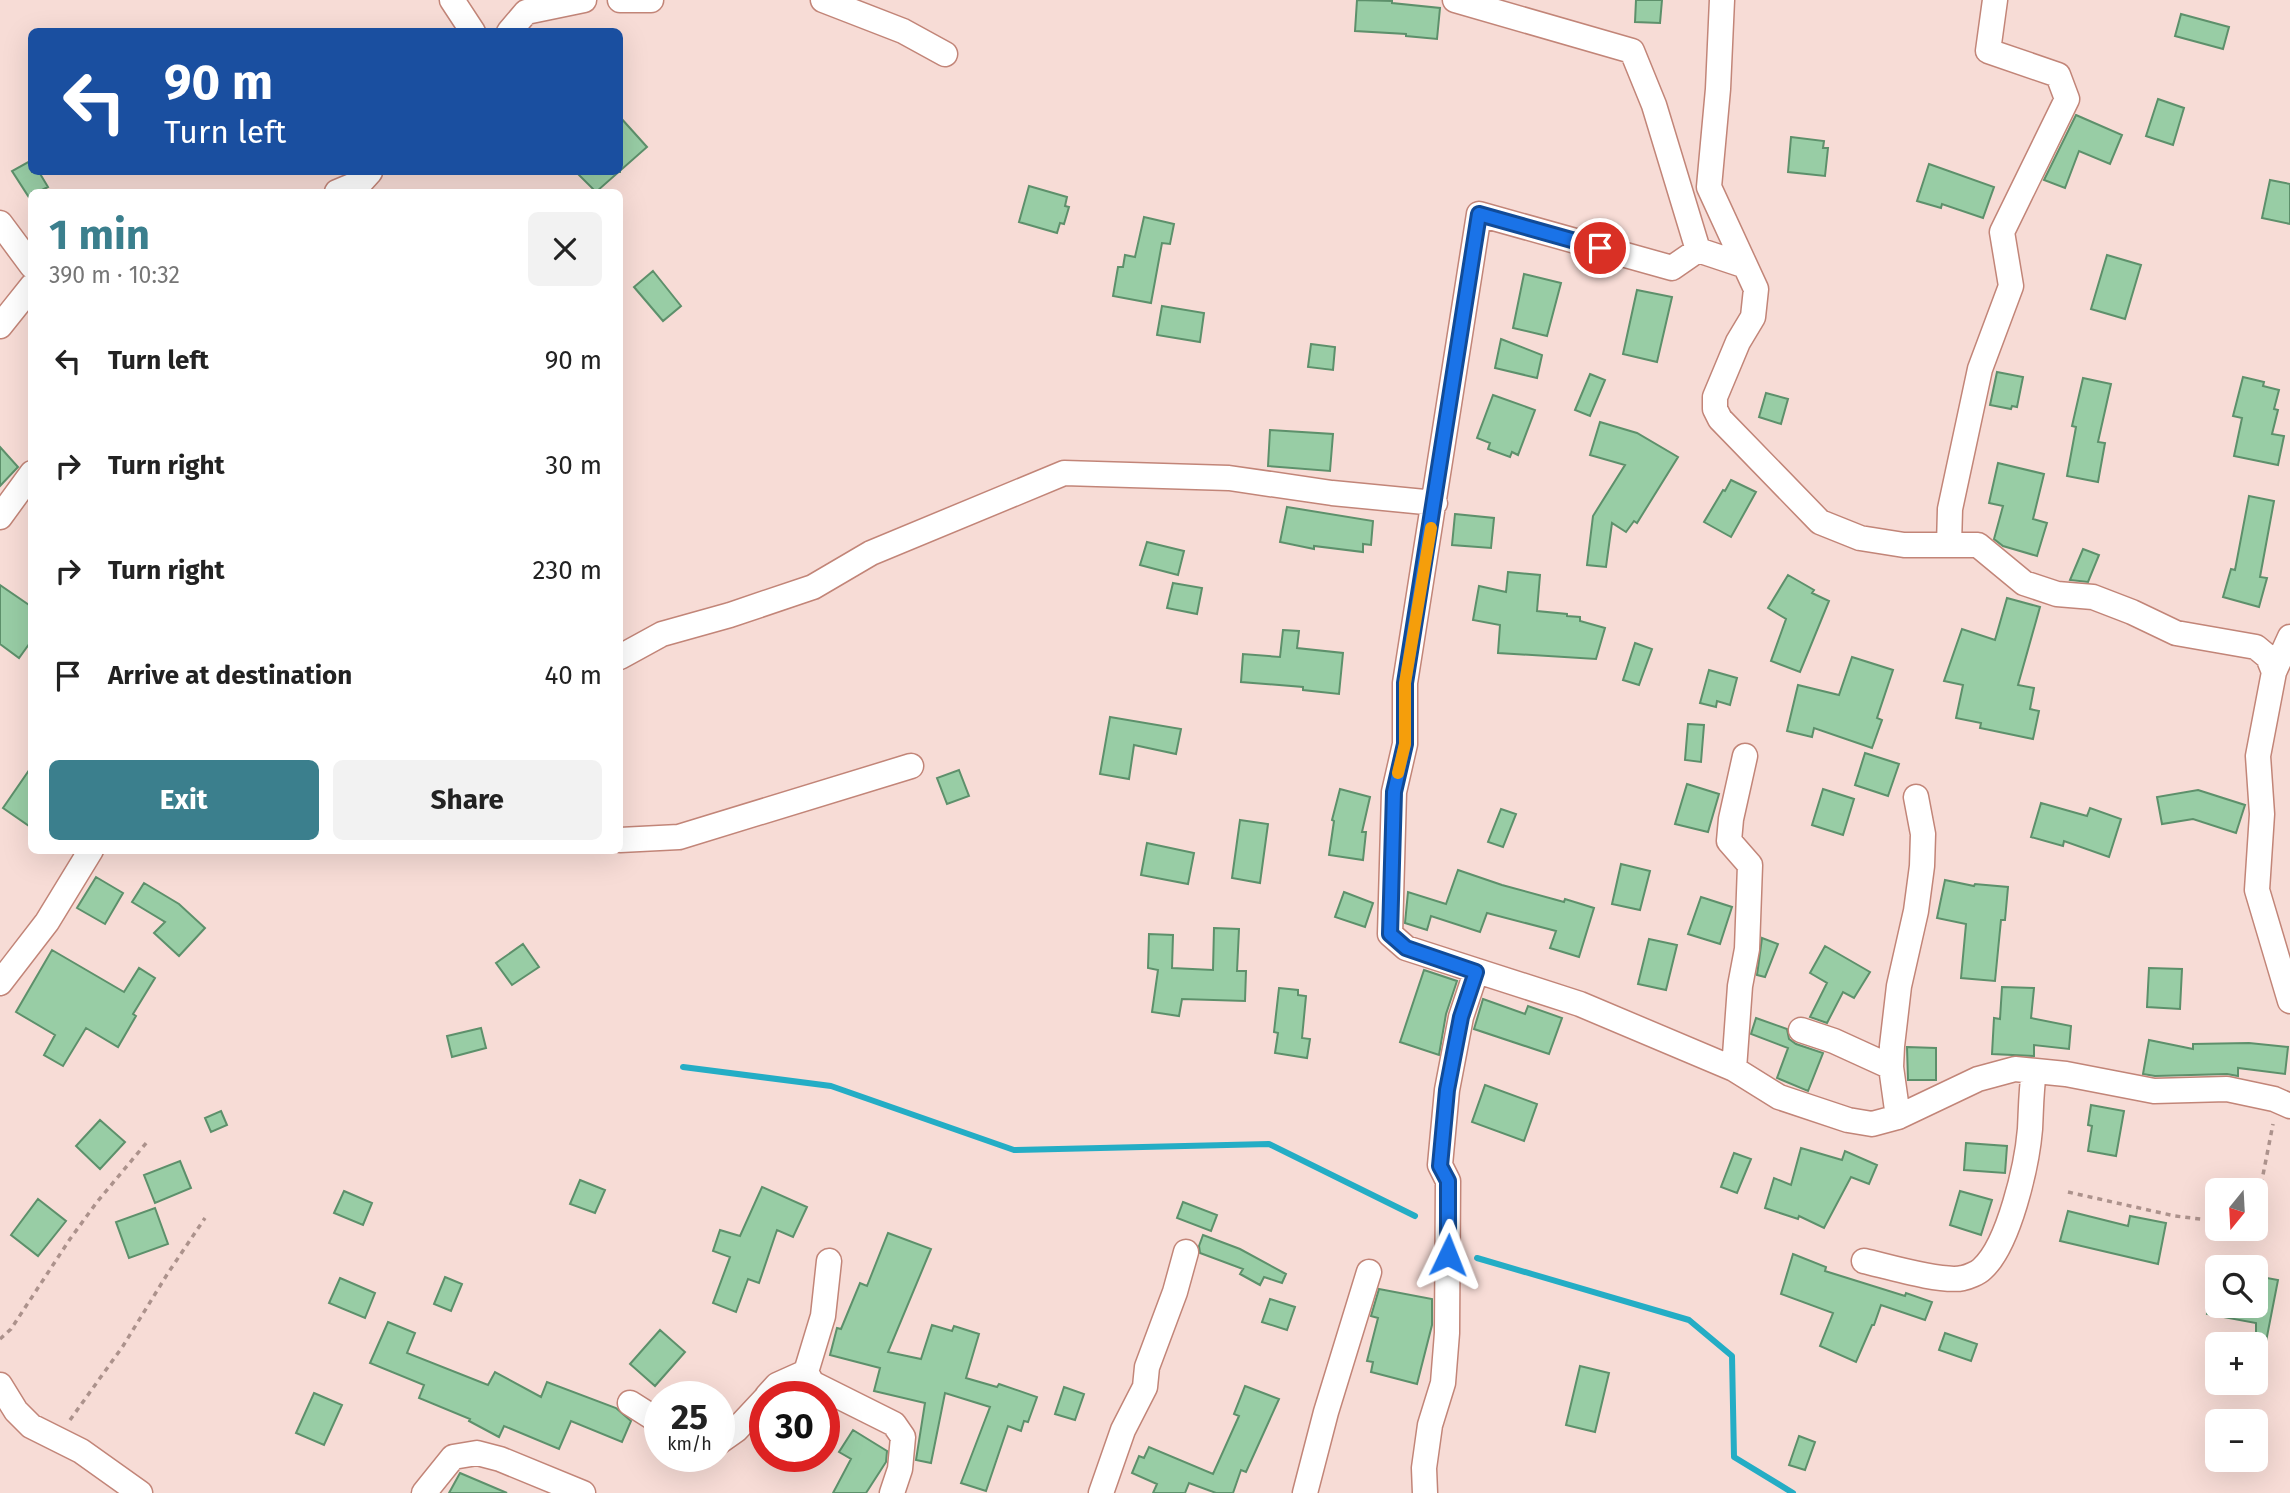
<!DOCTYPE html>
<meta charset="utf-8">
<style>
body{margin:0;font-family:"Fira Sans",sans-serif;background:#f2f2f2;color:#222;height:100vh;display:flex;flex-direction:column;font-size:26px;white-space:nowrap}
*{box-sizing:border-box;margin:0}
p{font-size:23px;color:#767676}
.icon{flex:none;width:38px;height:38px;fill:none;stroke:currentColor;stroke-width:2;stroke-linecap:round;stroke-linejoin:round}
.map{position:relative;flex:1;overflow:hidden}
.panel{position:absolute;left:28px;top:189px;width:595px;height:665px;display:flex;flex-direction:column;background:#fff;border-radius:10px;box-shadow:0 7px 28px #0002}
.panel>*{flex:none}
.banner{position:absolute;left:28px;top:28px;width:595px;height:147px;border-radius:10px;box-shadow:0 7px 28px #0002;background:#1a4fa0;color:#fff;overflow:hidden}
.needle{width:46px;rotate:198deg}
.tools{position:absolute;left:2205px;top:1178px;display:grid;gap:14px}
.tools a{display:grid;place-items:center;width:63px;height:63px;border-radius:10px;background:#fff;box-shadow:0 7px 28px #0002;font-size:35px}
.speed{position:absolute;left:644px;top:1381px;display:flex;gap:14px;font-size:35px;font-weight:700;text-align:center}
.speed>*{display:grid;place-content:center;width:91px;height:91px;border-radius:50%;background:#fff;box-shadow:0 7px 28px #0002;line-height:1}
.speed small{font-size:18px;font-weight:400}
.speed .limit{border:10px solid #d22;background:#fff;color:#111}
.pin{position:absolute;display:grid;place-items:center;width:60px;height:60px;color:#fff;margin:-30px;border:4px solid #fff;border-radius:50%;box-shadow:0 2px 7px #0007}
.me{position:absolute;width:77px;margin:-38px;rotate:2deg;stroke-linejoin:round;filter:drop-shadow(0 0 5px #0008)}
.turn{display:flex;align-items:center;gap:24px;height:147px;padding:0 21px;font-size:32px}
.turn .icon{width:91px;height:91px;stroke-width:2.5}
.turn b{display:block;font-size:49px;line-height:60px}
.round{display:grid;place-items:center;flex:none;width:74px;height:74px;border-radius:10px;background:#f2f2f2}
.overview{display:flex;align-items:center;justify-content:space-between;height:119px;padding:0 21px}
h1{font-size:42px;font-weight:700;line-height:52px;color:#3b7f8d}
.primary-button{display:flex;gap:14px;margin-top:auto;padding:14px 21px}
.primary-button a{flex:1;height:80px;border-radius:10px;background:#3b7f8d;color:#fff;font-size:28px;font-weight:700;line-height:80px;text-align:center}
.primary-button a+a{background:#f2f2f2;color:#222}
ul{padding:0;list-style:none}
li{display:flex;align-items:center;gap:21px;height:105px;padding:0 21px}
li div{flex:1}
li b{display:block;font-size:26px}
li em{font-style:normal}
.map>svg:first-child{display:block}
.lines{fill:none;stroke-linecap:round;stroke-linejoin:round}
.stream{stroke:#24adc5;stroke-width:6}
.building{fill:#98cda5;stroke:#5d906b;stroke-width:2}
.street-casing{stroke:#c28578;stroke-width:27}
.path{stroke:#ac928c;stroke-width:3.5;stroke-dasharray:5 5;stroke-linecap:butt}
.street{stroke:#fff;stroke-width:24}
.route-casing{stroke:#114b97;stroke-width:18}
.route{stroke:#1a73e8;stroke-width:12}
.slow{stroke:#f59e0b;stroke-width:12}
</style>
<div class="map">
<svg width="2290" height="1493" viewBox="0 0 2290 1493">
<rect width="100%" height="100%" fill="#f7dcd6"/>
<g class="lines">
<path class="stream" d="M683,1067l148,19 183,64 255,-6 146,72
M1477,1258l212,62 43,36 2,101 59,36"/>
</g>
<path class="building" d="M1357,0l35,1v2l48,5 -3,31 -31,-3v-2l-51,-3z
M1636,0h26l-2,23 -25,-1z
M2181,14l48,13 -6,22 -48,-13z
M2158,99l26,9 -11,37 -27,-9z
M2076,115l46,20 -12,29 -31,-13 -14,37 -21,-8z
M620,117l27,30 -51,45 -20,-20h44z
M1791,137l33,4 -1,7h5l-3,28 -37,-4z
M32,160v12h7l9,15 -10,5h-6v10l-20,-31z
M1929,164l65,23 -11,31 -41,-14 -1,4 -24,-7z
M2270,180l20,4v40l-28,-6z
M1029,186l38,11 -2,9 4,1 -5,17 -4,-1 -3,10 -38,-11z
M1144,217l30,7 -4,20 -8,-1 -11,60 -38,-7 5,-29h5l2,-12 10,2z
M2107,255l34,10 -16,54 -34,-10z
M653,271l28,35 -18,15 -29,-34z
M1524,274l37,9 -14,53 -34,-8z
M1637,290l35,7 -15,65 -34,-8z
M1162,306l42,7 -4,29 -43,-7z
M1501,339l41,16 -5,23 -42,-10z
M1311,344l24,3 -2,23 -25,-3z
M1997,372l26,5 -6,30 -5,-1 -1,3 -21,-4z
M1590,374l15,6 -15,36 -15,-6z
M2243,377l21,5 -1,4 16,4 -5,19 4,1 -6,24 12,2 -6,29 -44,-9 8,-38 -9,-2z
M2083,378l28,6 -13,58 7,1 -7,39 -31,-6 9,-49 -4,-1z
M1766,393l22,6 -7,25 -22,-7z
M1493,395l42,15 -17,45 -6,-3 -2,5 -22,-8 2,-6 -13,-5z
M1600,422l37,11 41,24 -41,66 -3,-2 -8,11 -14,-9 -6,44 -19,-2 6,-49 32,-51 -35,-10z
M1270,430l63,4 -3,37 -62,-5z
M0,447l18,20 -18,19z
M1998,463l46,11 -11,45 14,4 -10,33 -34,-10 -9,-7 9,-33 -14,-3z
M1731,480l25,12 -25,45 -27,-15 19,-32 2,1z
M2249,496l25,5 -14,76 7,1 -8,29 -36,-10 8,-28 4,1z
M1287,507l86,14 -2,24 -8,-1v8l-49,-6v3l-34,-7z
M1455,514l39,4 -3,30 -39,-3z
M1147,542l37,9 -6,24 -38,-10z
M2083,549l16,6 -11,27 -18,-2z
M1508,572l32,3 -3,36 30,3v2l13,1v4l25,7 -9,31 -98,-6 2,-28 -27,-5 6,-34 27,6z
M1788,575l26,15 -2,3 17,8 -29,71 -29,-11 15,-42 -18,-11z
M1173,583l29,5 -5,26 -30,-6z
M0,585l32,22v33l-13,18 -19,-14z
M2007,598l33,9 -22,78 16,3 -4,21 9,2 -6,28 -53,-11 1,-5 -25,-5 7,-33 -19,-4 18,-52 33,11z
M1283,630l16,1 -2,17 46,5 -4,41 -36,-4v-3l-62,-5 2,-28 37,3z
M1635,643l17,6 -13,36 -16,-5z
M1852,657l41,13 -16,48 5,2 -10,28 -58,-20 -2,9 -25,-6 11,-46 41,10z
M1709,670l28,8 -7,27 -13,-4 -1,6 -16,-4z
M1110,717l71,12 -5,25 -42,-9 -5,34 -29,-5z
M1688,724l16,1 -3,37 -16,-2z
M1865,753l34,11 -11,32 -33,-11z
M32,766v62l-29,-20z
M959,770l10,26 -22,8 -10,-26z
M1687,784l32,10 -11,38 -33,-8z
M1340,789l30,8 -8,35h4l-3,28 -34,-5 5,-34 -2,-1z
M1823,789l31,10 -11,36 -31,-10z
M2198,790l47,15 -9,28 -43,-14 -31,5 -5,-27z
M2041,803l46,13 3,-8 31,11 -12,38 -45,-16 -1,5 -32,-9z
M1501,809l15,5 -13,33 -15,-5z
M1240,820l28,4 -8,59 -28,-5z
M1147,843l47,10 -6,31 -47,-9z
M1621,864l29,7 -10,39 -28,-6z
M1458,870l44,15 62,17 1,-3 29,9 -15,49 -29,-9 6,-17 -69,-18 -7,19 -49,-16 -4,14 -22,-7 3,-31 38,12z
M96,877l27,16 -18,31 -28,-16z
M1945,880l29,6 1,-2 33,3 -3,33h-4l-6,61 -34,-3 5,-54 -29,-6z
M144,883l35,21 26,24 -26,28 -25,-23 11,-11 -33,-20z
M1344,892l29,11 -8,24 -30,-10z
M1701,897l31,10 -12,37 -32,-10z
M1214,928l25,1 -2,42h9l-1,30 -63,-2 -3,17 -27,-4 6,-42 -10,-2 1,-34 24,1 -1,33 41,2z
M1762,938l16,6 -13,33 -8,-2z
M1649,939l28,6 -11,45 -28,-6z
M523,944l16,23 -27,18 -16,-22z
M1825,946l45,26 -16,26 -11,-6 -16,31 -17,-6 17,-34 -17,-10z
M52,950l72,42 15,-24 16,10 -22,36 3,2 -18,31 -32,-19 -23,38 -19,-11 11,-20 -39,-23z
M2149,968l33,1 -2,40 -33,-2z
M1424,970l33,11 -11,33 -7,41 -39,-13z
M2002,987l32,1 -3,30 40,8 -2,23 -35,-4v11l-42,-2 2,-36 6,1z
M1279,988l19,2v5l8,1 -4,42 8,1 -3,19 -32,-5 3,-20 -4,-1z
M1483,999l42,15 3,-8 34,12 -13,36 -75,-25z
M1756,1018l31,11 2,10 7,5 27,9 -15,38 -31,-13 11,-30 -37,-14z
M481,1028l5,20 -34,9 -5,-21z
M2149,1040l44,9v-5l56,-1 39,4 -3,27 -47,-6v8l-11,-2 -72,2 -12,-2z
M1907,1047l29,1v32h-28z
M1485,1085l52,19 -13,37 -52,-19z
M2091,1105l33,6 -8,45 -28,-5 4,-25 -4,-1z
M221,1111l6,14 -16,7 -6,-14z
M100,1120l25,22 -25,27 -24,-23z
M1966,1143l41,3 -2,27 -41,-3z
M1801,1148l41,12 3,-9 32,14 -8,19 -18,-7 -27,51 -25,-12 -1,3 -33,-11 9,-30 17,7z
M1734,1153l17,6 -14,34 -16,-6z
M180,1161l11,27 -36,15 -11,-28z
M580,1180l25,10 -10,23 -25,-9z
M762,1187l45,20 -14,30 -16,-7 -18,53 -11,-4 -12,33 -23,-9 17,-46 -17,-6 7,-21 20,6z
M344,1191l28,12 -9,22 -29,-12z
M1960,1191l32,9 -11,35 -31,-10z
M38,1199l28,22 -28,35 -27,-21z
M1183,1202l34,13 -6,16 -34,-13z
M155,1208l13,36 -39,14 -13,-36z
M2068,1211l60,15 2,-10 36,7 -8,41 -98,-23z
M888,1233l43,16 -43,103 33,7 11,-34 20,6 2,-5 25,8 -13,44 31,9 2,-3 38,13 -9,25 -4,-1 -3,10 -13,-5 -22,65 -25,-8 29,-76 -45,-14 -14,70 -15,-3 9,-57 -51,-12 6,-23 -50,-13 7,-27 4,1 19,-46 7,3z
M1203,1235l37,14 46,25 -4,9 -18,-6 -4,8 -20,-11 3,-5 -43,-16 -1,-7z
M1793,1254l33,13 -1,4 80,25 1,-3 26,9 -7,18 -44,-15 -7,20h-2l-16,37 -36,-16 13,-33 -52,-19z
M2256,1276l22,4 -14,72 -8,-1v-28l-49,-9 1,-8h48z
M445,1277l17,7 -11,27 -17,-7z
M340,1278l35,15 -10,25 -36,-15z
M1379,1289l53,10v26l-15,59 -46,-12 2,-10 -6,-1 11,-43 -7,-2z
M1270,1299l25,8 -8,23 -25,-8z
M388,1322l27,11 -8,20 81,32 7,-13 46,25 6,-15 69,26 15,13 -9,21 -51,-21 -12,28 -55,-23 -5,11 -30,-16 1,-2 -51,-21 5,-13 -54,-22z
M660,1330l25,22 -30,34 -25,-22z
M1945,1333l32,11 -6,17 -32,-11z
M1580,1366l29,7 -14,59 -29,-7z
M1245,1386l34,13 -33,73 -5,-2 -8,23h-17l-27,-10 -4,10h-32l4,-9 -25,-11 7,-17 5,2 5,-11 64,27 26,-58 -5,-2z
M1064,1387l20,7 -9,26 -20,-6z
M314,1393l28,12 -18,40 -28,-12z
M853,1430l34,21 -1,11 -20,31h-33l18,-34 -12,-7z
M1799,1436l16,6 -10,28 -16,-5z
M460,1473l47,20h-58z"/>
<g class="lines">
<g class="street-casing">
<path id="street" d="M452,0l21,32
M620,0h31
M823,0l80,31 42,23
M1455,0l177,51 22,54 44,145 45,15
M1722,0l-4,89 -9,98 47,102 -3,28 -15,25 -23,55v12l5,10 100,103 40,16 44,7h74l46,38 33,11 36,3 39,15 44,21 80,14 12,10 6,15 -16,84 4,58 -5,76 33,111
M509,32l17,-20 58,-12
M337,192l24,-10 9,-10
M0,223l32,43
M1698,250l-26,18 -193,-54 -74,469v61l-11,48 -4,142 16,14 174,56 154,65 45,28 69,23 24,4 26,-7 80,-38 37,-10 51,5 88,17 73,-2 47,10 16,7
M0,326l32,-40
M0,517l32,-44
M1949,545l1,-36 30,-140 31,-83 -9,-54 65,-133 -9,-24 -70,-24 7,-51
M620,657l42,-23 68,-19 83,-28 58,-34 193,-80 165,5 103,15 103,10
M2274,672l16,-35
M620,840l59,-3 232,-71
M0,983l47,-61 44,-72
M1801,1030l33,11 57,26
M1734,1069l6,-83 7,-37 3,-84 -21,-24 2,-22 14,-63
M1898,1117l-7,-50 1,-21 7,-60 17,-75 6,-45 1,-32 -7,-37
M829,1261l-6,55 -17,56 6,11 82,41 9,13 -3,32 -8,24
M1864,1261c22,5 78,22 99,17 5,-1 15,-5 19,-9 27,-24 45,-104 48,-140 1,-19 1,-38 4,-58
M0,1385l16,26 15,15 50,25 59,42
M767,1396l10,-11 29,-13
M630,1403l30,19
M719,1442l17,-12 29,-31
M424,1493l29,-36 24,-4 23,6 83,34
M1101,1493l22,-63 22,-43 2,-20 28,-75 11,-40
M1305,1493l21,-81 43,-140
M1425,1493l-1,-25 6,-43 13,-42 4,-50 1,-152 -8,-16 7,-75 14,-73 15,-45"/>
</g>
<path class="path" d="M2068,1192l107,24 42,5
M2256,1193l6,-13 11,-56
M0,1339l11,-10 59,-90 27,-37 50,-60
M70,1420l53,-74 45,-73 37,-55"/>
<use href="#street" class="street"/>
</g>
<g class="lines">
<g class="route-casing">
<path id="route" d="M1448,1255v-74l-8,-15 7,-76 14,-73 15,-45 -70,-24 -16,-14 4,-142 11,-48v-61l74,-469 121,34"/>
</g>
<use href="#route" class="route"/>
<path class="slow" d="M1398,773l7,-29v-61l26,-155"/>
</g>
</svg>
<div class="tools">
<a><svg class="needle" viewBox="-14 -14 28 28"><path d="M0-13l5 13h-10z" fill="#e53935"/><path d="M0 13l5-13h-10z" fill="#767676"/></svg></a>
<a><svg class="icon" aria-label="search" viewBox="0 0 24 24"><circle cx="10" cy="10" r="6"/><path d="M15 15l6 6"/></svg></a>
<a>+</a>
<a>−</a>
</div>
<div class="speed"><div>25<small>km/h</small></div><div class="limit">30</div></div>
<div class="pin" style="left:1600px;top:248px;background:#d93025"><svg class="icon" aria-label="arrive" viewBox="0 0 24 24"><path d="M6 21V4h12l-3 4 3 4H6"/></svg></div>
<svg class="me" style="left:1448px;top:1255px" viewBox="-20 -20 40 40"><path d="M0-17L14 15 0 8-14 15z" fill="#1a73e8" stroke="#fff" stroke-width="4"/></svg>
<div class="banner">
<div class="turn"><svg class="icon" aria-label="left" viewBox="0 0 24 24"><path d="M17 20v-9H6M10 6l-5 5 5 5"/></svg><div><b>90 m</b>Turn left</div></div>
</div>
<section class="panel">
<div class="overview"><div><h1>1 min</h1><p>390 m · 10:32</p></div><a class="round"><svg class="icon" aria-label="close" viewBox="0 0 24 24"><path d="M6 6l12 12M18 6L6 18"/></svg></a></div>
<ul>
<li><svg class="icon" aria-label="left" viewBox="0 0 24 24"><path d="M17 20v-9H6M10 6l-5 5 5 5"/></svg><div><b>Turn left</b></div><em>90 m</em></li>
<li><svg class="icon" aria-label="right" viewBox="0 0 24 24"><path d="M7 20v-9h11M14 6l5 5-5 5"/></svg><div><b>Turn right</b></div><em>30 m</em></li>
<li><svg class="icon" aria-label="right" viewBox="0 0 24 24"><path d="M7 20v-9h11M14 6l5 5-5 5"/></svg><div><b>Turn right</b></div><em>230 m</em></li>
<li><svg class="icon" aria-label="arrive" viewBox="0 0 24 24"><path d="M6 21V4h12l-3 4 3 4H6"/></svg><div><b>Arrive at destination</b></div><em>40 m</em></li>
</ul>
<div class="primary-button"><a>Exit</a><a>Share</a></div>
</section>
</div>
